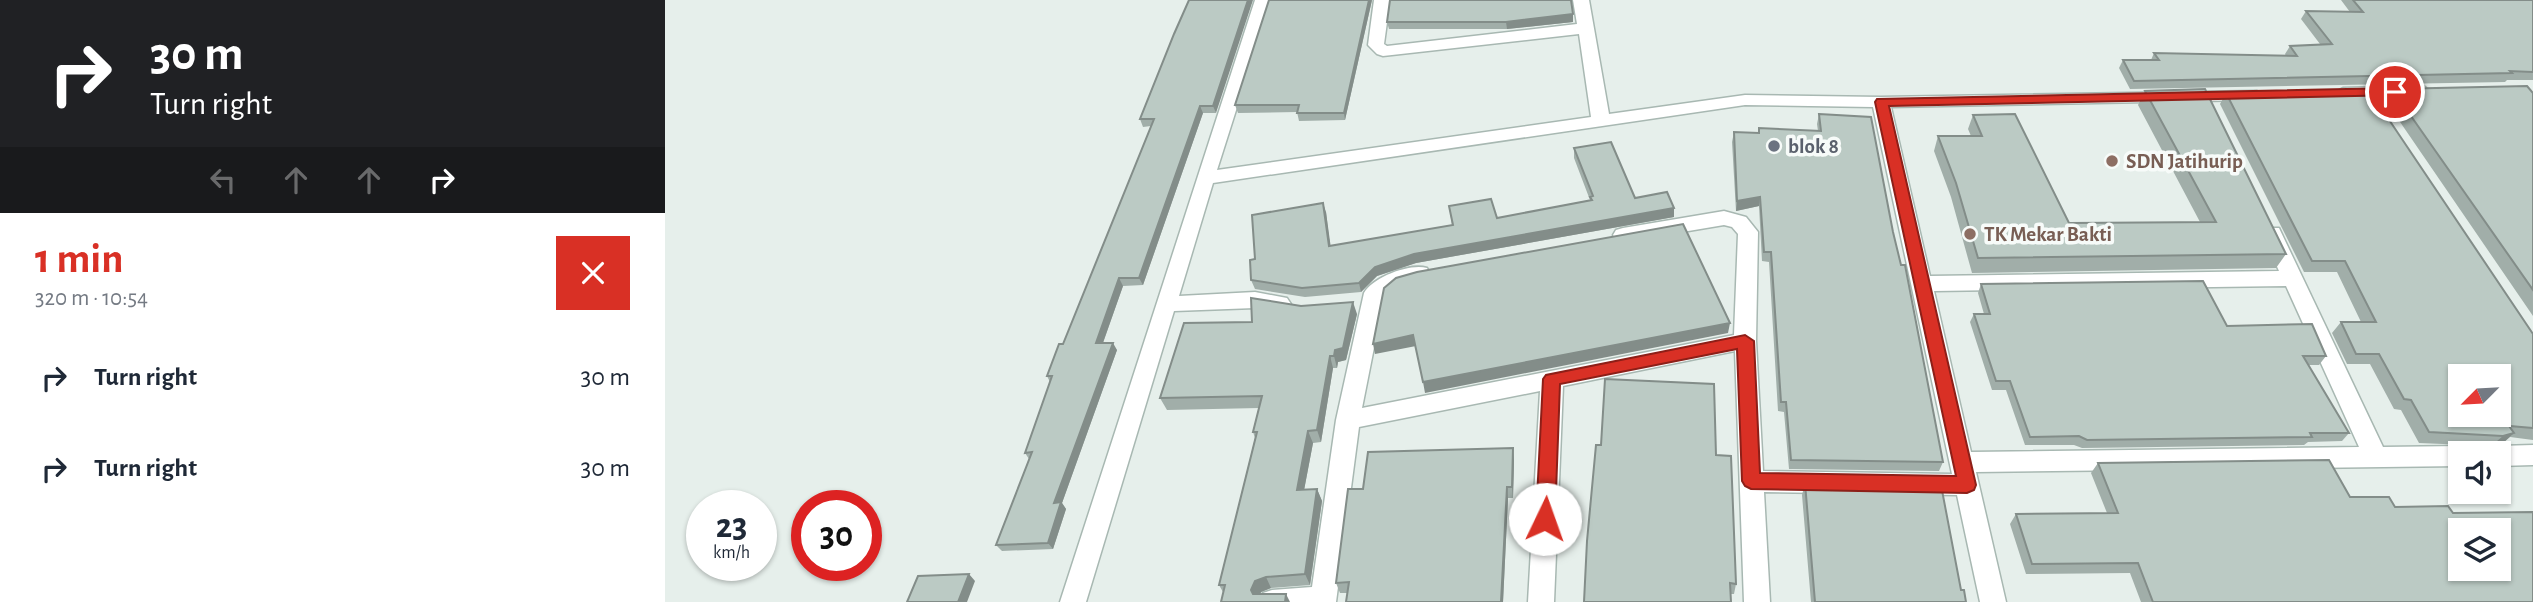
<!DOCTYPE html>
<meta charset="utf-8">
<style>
body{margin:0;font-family:"Alegreya Sans",sans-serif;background:#f6f6f7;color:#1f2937;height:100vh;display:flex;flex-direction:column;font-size:26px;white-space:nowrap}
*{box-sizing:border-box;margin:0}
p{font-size:23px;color:#747a83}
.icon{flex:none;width:38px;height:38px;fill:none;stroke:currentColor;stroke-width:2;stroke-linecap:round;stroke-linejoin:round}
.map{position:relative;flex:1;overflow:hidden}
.side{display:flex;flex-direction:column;background:#fff;width:665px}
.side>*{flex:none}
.hud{background:#202124;color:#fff;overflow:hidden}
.needle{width:46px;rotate:246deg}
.buttons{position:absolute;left:1783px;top:364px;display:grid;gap:14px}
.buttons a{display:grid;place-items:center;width:63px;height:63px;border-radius:0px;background:#fff;box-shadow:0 2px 5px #0004;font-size:35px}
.speed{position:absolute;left:21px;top:490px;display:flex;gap:14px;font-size:35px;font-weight:700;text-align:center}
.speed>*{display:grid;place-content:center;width:91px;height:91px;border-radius:50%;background:#fff;box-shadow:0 2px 5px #0004;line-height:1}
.speed small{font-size:18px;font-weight:400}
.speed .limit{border:10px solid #d22;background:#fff;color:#111}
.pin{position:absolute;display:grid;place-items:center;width:60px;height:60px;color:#fff;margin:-30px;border:4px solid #fff;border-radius:50%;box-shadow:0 2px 7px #0007}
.me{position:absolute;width:77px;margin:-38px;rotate:3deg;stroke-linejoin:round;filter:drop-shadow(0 0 5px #0008)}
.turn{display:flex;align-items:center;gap:24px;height:147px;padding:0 35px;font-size:32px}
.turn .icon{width:91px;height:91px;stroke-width:2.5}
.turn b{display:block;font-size:49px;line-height:60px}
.lanes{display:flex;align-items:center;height:66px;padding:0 35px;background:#0003;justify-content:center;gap:35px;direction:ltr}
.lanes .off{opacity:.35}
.round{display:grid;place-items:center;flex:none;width:74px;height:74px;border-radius:0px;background:#f6f6f7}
.overview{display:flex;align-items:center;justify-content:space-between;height:119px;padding:0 35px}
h1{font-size:42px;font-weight:700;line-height:52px;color:#d93025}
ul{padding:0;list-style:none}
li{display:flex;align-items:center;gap:21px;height:91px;padding:0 35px}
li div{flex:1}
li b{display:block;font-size:26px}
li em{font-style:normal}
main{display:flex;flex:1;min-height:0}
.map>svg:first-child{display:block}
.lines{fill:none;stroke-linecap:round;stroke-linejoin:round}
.minor-casing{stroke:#a8b8b2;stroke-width:3}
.minor{fill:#fff;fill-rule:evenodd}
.wall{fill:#a1aea9}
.shaded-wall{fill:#838d89}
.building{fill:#bbcac4;stroke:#838d89;stroke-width:2;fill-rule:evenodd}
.route{fill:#d93025;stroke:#8d1f18;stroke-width:2}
.worship-dot{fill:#6b7280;stroke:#f7fbf9;stroke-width:2.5}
.education-dot{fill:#8d6e63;stroke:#f7fbf9;stroke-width:2.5}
.labels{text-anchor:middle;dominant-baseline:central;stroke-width:7;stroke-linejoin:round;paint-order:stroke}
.worship-label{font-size:21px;font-weight:bold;fill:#5b616d;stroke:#f7fbf9;text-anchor:start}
.education-label{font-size:21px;font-weight:bold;fill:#785e54;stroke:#f7fbf9;text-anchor:start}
</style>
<main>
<section class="side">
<div class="hud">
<div class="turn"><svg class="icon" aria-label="right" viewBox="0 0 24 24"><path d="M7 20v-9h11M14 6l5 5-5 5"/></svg><div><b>30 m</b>Turn right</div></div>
<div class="lanes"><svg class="icon off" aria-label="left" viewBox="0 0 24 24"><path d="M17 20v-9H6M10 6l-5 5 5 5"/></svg><svg class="icon off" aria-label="ahead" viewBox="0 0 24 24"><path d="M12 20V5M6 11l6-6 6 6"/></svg><svg class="icon off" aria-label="ahead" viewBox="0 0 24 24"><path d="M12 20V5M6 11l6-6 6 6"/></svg><svg class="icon" aria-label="right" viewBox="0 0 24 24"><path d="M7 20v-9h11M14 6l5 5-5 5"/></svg></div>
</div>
<div class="overview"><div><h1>1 min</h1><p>320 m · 10:54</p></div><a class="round" style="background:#d93025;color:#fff"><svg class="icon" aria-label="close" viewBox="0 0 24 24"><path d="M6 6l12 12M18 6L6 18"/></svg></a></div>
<ul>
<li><svg class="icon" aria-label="right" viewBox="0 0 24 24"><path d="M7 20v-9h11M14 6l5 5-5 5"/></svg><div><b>Turn right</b></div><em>30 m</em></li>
<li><svg class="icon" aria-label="right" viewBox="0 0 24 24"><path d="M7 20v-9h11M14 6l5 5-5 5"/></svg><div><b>Turn right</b></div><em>30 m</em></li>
</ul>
</section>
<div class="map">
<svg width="1868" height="602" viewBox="0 0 1868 602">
<rect width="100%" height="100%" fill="#e6efeb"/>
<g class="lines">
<g class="minor-casing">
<path id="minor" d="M590,0h16l-54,170 374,-53 -12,-83 -196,22 -6,-2 -9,-9 6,-45h16l-6,44 3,2 190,-22 -4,-24h16l20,114 136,-19 136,2 376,-6 3,4 -3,4 -6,1 -360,7 39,169 349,-5 -17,-38 3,-5h14l104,219 78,-1 8,3 3,4h-11v13l-485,6 30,130h-26l-23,-107 -193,-3 6,110h-26l-9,-251 -172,35 -9,216h-26l12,-211 -181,36 -23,175h-77l4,-9 9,-3 40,-3 24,-167 28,-127c9,-16 46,-30 63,-25l3,5 -3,5 -30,9 -13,10 -22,111 372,-73 4,-101 -6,-7 -8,-2 -101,17 -7,-2 -3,-5 3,-5 7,-2 101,-17 22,6 12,15 -2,109 7,130 189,3 -79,-367 -128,-2 -532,78 -34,113 76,-4 32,6 4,6 -4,6 -7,2 -25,-4 -81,3 -88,291h-26zM1621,286l73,161 -388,5 -37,-161z
M1754,86l6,1 3,4 -3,4 -82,3 -9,-5 9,-5z
M1868,445v20l-34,1v-13h-11l3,-4 8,-3z"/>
</g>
<use href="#minor" class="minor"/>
</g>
<path class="wall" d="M524,0l27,113h-13l-60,172 -20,1 -20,57 14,7 -55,153 4,6 -13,40 -51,2 -6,-6 33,-86 -4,-6 25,-71 -3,-6 16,-32 88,-218 -8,1 -3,-8z
M707,0l-27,120 -46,1 -2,-9 -59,1 -3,-8z
M1676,0h192v80h-26l-2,2 -375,7 -11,-21 4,-8h28l3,-7 132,3 -1,-2 5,-8 30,-2 -19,-25 5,-8 44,1z
M908,14v8l-66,7h-118l-2,-7z
M1727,89l141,4v223l-148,-216z
M1480,91l141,163 -10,14 -304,5 -21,-76 -17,-46 4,-15h33l-3,-7 5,-14 96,108 131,-1 -62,-117z
M1561,93l307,241v106l-23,-3 -7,6 -12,3 -72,-3 -18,-33 -7,-1 -24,-45h-23l-15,-31 9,-11h20l-24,-50h-33l-84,-168z
M1154,114l74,118 50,230 -4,9 -150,-2 -5,-57 -6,-1 -9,-149 -7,-1 -3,-55 -23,5 -4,-69 2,-10 24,1 1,-5 59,3 -1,-7z
M909,148l61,50 39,10v9l-258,46 -39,13 -16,16 -56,5 -50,-8 -4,-9 4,-21 71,-47 4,34 122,-21 -3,-19 48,12 93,-18 -16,-42z
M1316,284l246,42 99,30 -7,9h-11l41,68 -7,8 -34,1 -4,3 -222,3 -8,-3h-49l-19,-55h-14l-22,-68 4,-8h10l-6,-21z
M692,314l-11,46 -8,2 -1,6h-4l-12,74 -8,1 -9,47 13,-1 5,12 -12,84 -39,3 -10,4 -1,2 30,8 -67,-10 -4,-7 36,-147 -2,-6 6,-24 -92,2 -7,-12 92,-76z
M848,448l1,12 -1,38h-5l-5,104h-157l2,-9h-8l-4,-10 27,-94z
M1051,455l20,129 -2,10h-3z
M1433,463l252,34 45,10 58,6 80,89h-392l-11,-29 -104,1 -16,-50 6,-10 91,-1 -16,-40z
M1140,483l156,107 5,12h-155l-9,-107z"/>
<path class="shaded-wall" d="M583,0h5l-37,113 -3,-7z
M704,0h3l-27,120 -1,-7z
M908,14v8l-66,7 -1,-7z
M535,106l3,7 -60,172 -4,-7z
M1095,197l-1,9 -23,5 1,-10z
M658,203l3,9 6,44 -3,-10z
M1009,208v9l-258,46 -39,13 -16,16 -2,-9 16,-16 39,-13z
M454,278l4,8 -23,65 -4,-8z
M688,302l4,12 -11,46 -8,2 -1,6 -3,-12 1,-6z
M1065,323l-2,10 -303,60 -2,-11z
M748,335l3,11 -41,8 -2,-10z
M448,343l4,7 -55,153 4,6 -13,40 -5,-6 6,-40z
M665,356l3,12 -12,74 -4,-12z
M643,431l5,12 -11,58 -5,-11z
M1849,433l-11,10 -12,3 12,-10z
M848,448l1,12 -1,38 -1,-11z
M842,487l1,11 -5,104h-2z
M652,489l5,12 -12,84 -5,-11z
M304,574l6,7 -8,21h-9z
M601,577l5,11 -10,4 -4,9 -6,-11 4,-9z
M621,594l4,8h-5z"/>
<path class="building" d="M524,0h59l-35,106h-13l-61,172h-20l-23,65h17l-59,160 7,-1 -13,41 -52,2 36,-93 -7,1 27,-77h-5l12,-32h4l91,-225h-14l34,-85z
M604,0h100l-25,113h-47l2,-8h-64z
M725,0h181l2,14 -67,8h-119z
M1688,0h180v72l-23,-1 2,2 -378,8 -11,-21h36l-5,-7 143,3 -7,-10 42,-2 -26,-33 57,1z
M1862,86l6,7v197l-141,-201z
M1540,89l81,165 -308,4 -22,-75 -18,-47h44l-9,-21 42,-1 54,109 147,-1 -71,-131z
M1704,90l164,244v94l-24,-2 5,7 -11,3 -74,-4 -18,-32 -7,-1 -25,-45h-23l-15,-32h35l-31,-61h-33l-86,-168zM1796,376h38v39h-38z
M1154,114l52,3 22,115 8,33h4l38,197 -152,-2 -5,-58h-5l-10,-150h-7l-4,-55 -23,4 -3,-69 25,1v-5l62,3z
M946,142l24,56 32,-6 7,16 -260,46 -39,13 -16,16 -57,5 -51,-8 -1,-20 5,-1 -3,-44 71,-12 6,43 124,-21 -4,-19 42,-7 6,19 95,-18 -2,-3 3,-1 -19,-48z
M1018,224l47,99 -307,59 -10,-47 -40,9 11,-56 12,-10 21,-6z
M1538,281l24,45 85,-2 14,32h-23l46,77h-39l2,4 -225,3 -8,-4 -49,1 -20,-56h-14l-22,-67h16l-9,-30z
M586,298l50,8 52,-4 -10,46 -8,2 -1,6h-4l-13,74 -9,1 -11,59 20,-1 -12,85 -39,3 -11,4 -4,9 2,4h33l-1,8h-64l4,-17h-6l38,-153h-4l9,-36 -102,2 24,-75 68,-1z
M940,379l109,5 2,71 15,1 5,128 -6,-1 1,19h-147l3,-61 9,-96h5z
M848,448l-1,39h-5l-6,115h-155l3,-20 -13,1 12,-94h15l5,-37z
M1664,460l21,37h39l6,10 53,-1 5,7 80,-1v90h-380l-15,-39 -106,1 -16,-50 102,-1 -20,-50zM1796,530h38v39h-38z
M1140,483l136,2 20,105h3l2,12h-151z
M304,574l-11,28h-51l11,-26z"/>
<path class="route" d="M1730,88l7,4 -2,3 -511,11 87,379 -2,5 -7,3 -216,-4 -6,-3 -3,-5 -5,-132 -177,35 -5,135 -3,5 -7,3 -6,-3 -3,-5 7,-140 3,-4 199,-40 9,6 6,132 196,3 -81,-374 2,-3z"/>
<circle class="worship-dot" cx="1109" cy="146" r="7"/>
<g class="education-dot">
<circle cx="1447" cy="161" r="7"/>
<circle cx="1305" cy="234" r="7"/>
</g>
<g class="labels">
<g class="worship-label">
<text x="1123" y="146">blok 8</text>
</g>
<g class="education-label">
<text x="1461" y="161">SDN Jatihurip</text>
<text x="1319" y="234">TK Mekar Bakti</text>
</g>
</g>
</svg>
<div class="buttons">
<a><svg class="needle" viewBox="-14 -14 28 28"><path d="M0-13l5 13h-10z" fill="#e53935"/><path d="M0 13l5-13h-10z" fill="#747a83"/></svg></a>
<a><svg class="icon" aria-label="sound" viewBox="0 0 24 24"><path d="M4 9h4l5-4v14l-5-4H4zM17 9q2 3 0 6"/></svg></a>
<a><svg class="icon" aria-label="layers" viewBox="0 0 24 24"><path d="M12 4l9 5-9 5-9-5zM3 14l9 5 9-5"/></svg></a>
</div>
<div class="speed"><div>23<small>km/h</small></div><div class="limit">30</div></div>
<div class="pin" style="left:1730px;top:92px;background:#d93025"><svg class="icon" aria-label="arrive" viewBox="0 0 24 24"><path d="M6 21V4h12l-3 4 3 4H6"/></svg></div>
<svg class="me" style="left:880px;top:519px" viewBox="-20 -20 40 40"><circle r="19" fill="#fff"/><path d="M0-13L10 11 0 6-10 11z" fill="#d93025"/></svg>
</div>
</main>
